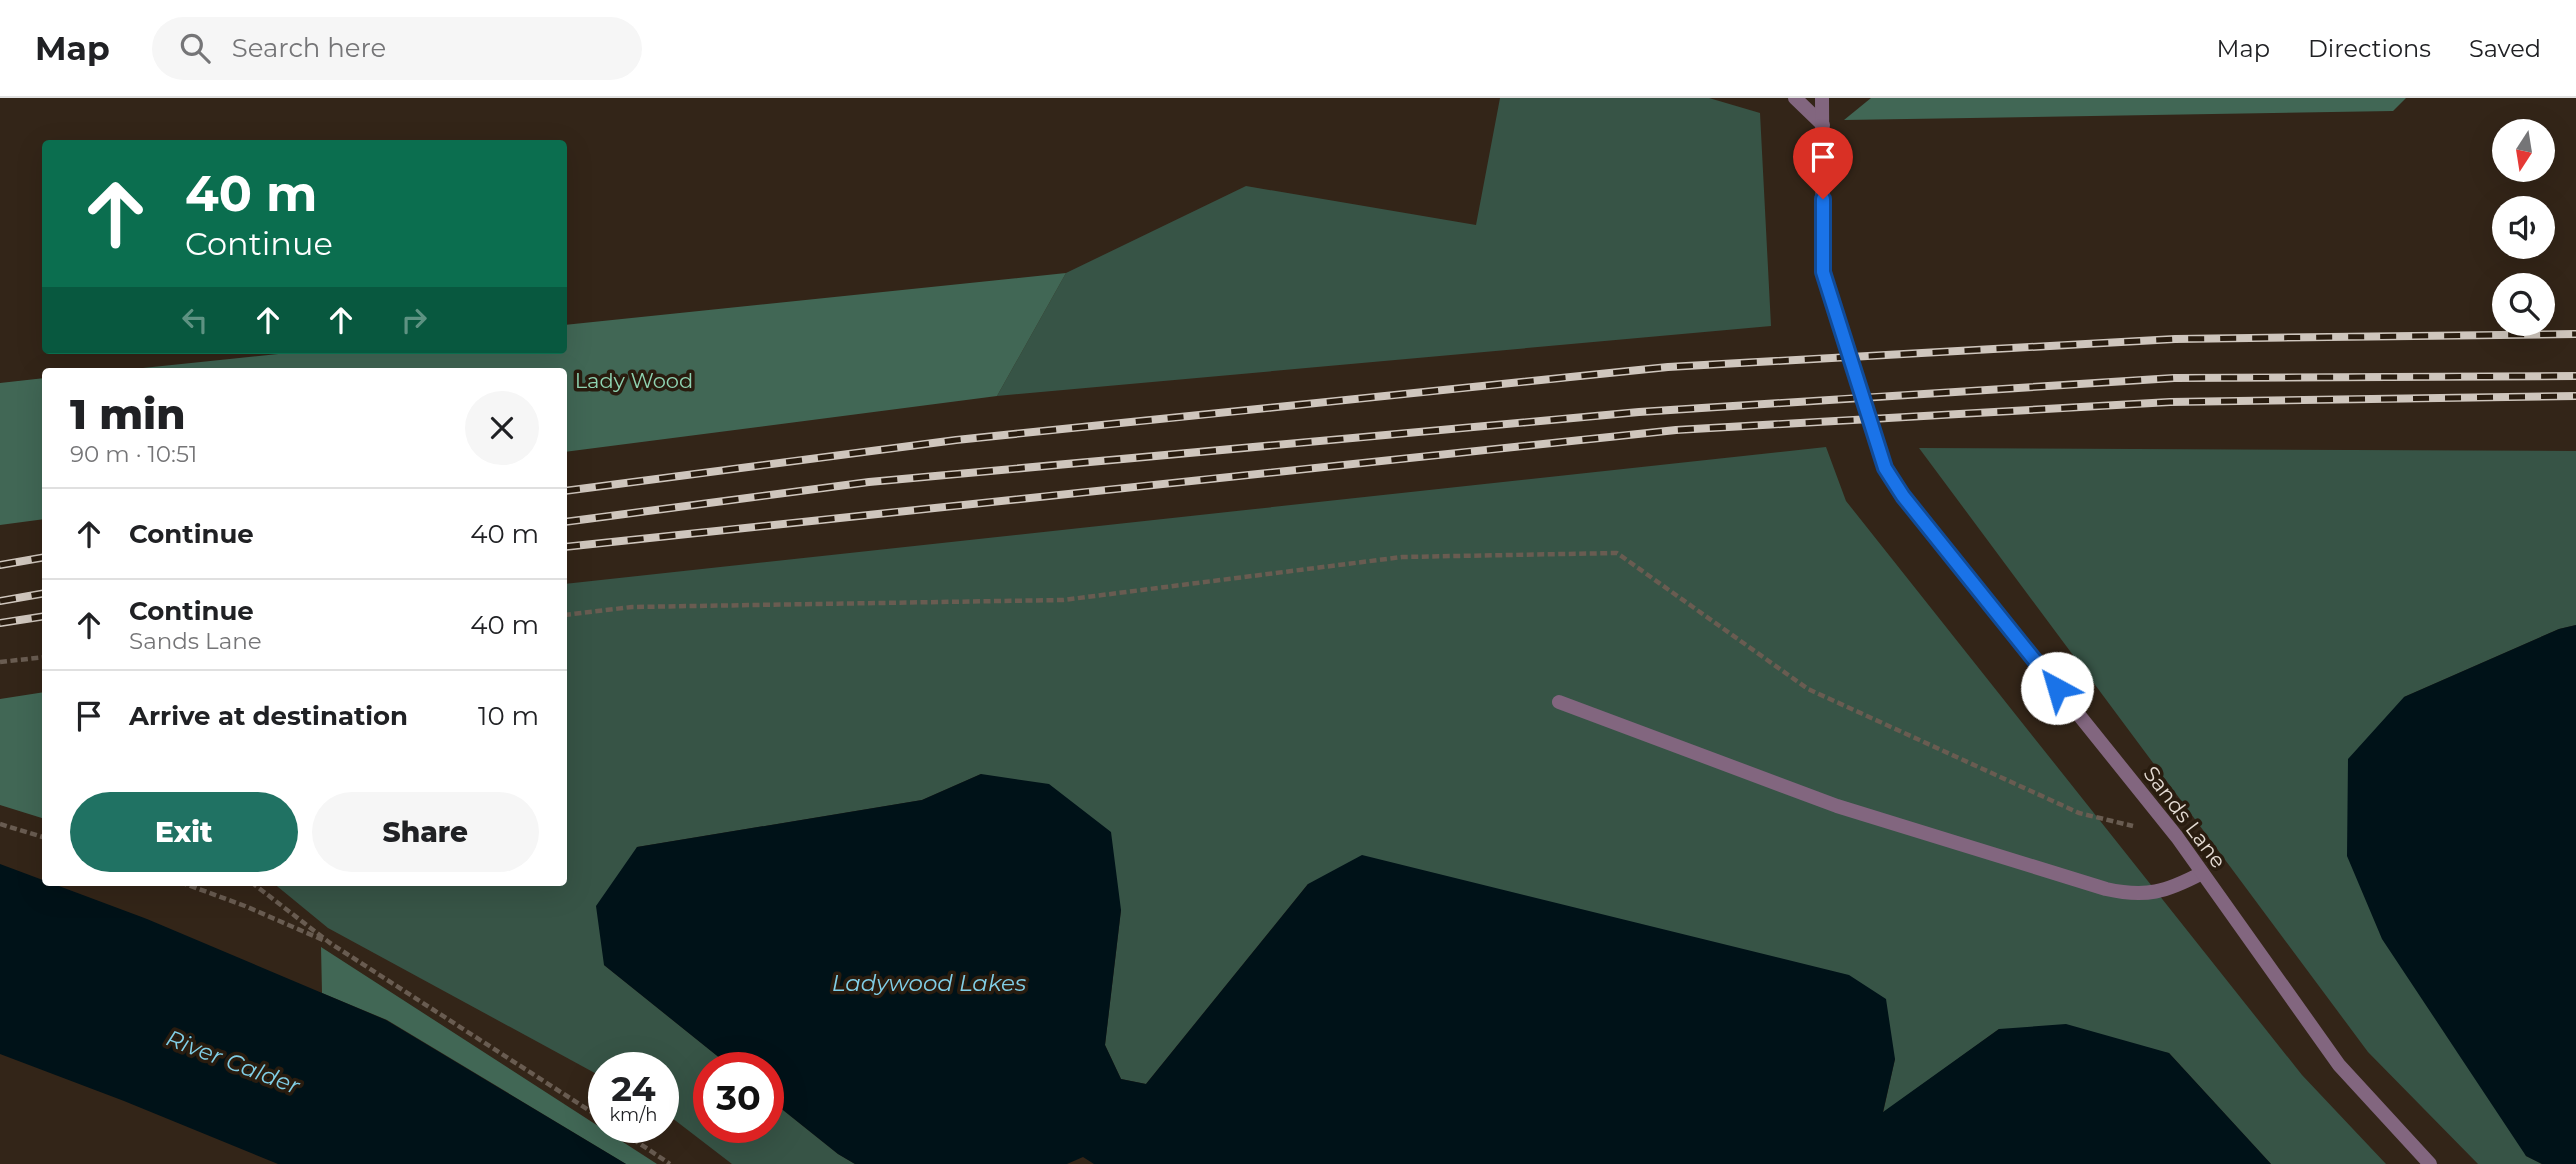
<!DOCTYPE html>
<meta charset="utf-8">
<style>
body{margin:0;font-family:Montserrat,sans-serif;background:#f6f6f6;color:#202124;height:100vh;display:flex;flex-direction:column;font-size:26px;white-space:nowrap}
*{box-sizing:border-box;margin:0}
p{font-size:23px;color:#757577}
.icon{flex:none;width:38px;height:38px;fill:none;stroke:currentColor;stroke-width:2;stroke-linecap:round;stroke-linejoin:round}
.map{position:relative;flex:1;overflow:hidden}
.sheet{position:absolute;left:42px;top:270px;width:525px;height:518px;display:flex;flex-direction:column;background:#fff;border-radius:7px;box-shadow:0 7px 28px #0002}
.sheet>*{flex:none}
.top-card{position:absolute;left:42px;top:42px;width:525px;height:214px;border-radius:7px;box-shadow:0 7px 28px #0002;background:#0b6e4f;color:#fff;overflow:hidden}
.needle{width:46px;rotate:192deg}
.tools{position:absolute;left:2492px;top:21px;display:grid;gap:14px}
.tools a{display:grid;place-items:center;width:63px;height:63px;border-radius:50%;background:#fff;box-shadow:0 7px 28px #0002;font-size:35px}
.speed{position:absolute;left:588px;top:954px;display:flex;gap:14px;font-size:35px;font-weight:700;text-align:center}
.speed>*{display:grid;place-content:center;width:91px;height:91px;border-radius:50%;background:#fff;box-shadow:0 7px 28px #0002;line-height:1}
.speed small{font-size:18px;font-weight:400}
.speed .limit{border:10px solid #d22;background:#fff;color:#111}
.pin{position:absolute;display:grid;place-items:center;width:60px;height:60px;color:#fff;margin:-72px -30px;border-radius:50% 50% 50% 0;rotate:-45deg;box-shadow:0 0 7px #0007}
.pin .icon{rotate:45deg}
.me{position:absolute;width:77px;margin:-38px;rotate:321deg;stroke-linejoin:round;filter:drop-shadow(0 0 5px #0008)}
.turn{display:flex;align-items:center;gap:24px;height:147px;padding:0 28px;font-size:32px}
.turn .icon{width:91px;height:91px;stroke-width:2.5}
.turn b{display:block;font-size:49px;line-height:60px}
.lanes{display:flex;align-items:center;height:66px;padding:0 28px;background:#0003;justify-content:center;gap:35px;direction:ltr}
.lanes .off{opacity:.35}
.round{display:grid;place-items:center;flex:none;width:74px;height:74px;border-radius:37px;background:#f6f6f6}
.overview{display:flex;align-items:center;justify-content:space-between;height:119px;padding:0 28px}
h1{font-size:42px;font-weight:800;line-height:52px}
.cta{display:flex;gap:14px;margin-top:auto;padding:14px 28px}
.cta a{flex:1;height:80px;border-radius:42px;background:#207263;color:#fff;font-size:28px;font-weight:800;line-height:80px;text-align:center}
.cta a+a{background:#f6f6f6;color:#202124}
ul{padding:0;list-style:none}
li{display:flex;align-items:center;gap:21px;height:91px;padding:0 28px;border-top:2px solid #e0e0e0}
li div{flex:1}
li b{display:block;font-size:26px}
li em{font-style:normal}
header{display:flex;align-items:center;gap:42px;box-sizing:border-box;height:98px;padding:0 35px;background:#fff;border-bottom:2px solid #e0e0e0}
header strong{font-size:33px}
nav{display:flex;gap:38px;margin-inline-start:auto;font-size:24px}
.search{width:490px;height:63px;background:#f6f6f6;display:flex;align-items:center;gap:18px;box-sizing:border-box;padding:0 24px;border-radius:38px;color:#757577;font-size:26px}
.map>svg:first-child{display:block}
.green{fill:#375446}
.forest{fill:#416755}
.water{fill:#001218}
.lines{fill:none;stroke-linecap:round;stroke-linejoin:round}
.path{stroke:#695c51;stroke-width:4.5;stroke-dasharray:7 3.5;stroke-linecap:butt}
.service{stroke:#82667f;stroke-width:14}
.minor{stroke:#82667f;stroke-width:14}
.rail-casing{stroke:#cfc6bd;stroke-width:8}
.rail{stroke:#291c0f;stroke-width:5;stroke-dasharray:16;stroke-linecap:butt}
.minor-bridge{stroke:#82667f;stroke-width:14}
.route-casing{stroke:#114b97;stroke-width:18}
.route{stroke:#1a73e8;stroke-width:12}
.labels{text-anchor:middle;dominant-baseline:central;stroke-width:7;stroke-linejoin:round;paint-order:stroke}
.park-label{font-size:21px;fill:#8fd4b2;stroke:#291c0f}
.street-label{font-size:21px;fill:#e4dbd3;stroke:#291c0f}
.water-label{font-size:23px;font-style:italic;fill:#81cfe7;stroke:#291c0f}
</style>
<header>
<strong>Map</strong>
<div class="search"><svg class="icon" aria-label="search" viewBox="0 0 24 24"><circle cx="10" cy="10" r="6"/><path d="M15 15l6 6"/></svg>Search here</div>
<nav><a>Map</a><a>Directions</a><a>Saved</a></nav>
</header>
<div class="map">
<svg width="2576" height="1066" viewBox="0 0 2576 1066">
<rect width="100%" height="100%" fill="#332518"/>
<path class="green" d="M1500,0h209l51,15 11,213 -774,70 69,-123 180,-87 230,39z
M1826,349l20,54 456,574 84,89h-115l-102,-111 -170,-24 -116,84 12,-54 -587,-175 -162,200 -25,-5 -16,-34 16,-135 -140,-136 -59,26 -285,47 -33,118 127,102 -22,1v59h59v-29l70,56 17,10h-123l-69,-53v-43h-59v10l-276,-150 -56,-46h292v-298z
M1919,350l657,3v174l-17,4 -155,68 122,459 16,8h-64l-110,-112z"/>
<path class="forest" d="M1871,0h535l-13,13 -549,9z
M1066,175l-69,123 -433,56v-81h-450l203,-21h247v-25z
M45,280v141l-45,6v-142z
M45,594h1l-1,127 -45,-14v-106z
M321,849l336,217h-31l-239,-144 -65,-27z"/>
<path class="water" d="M2576,527v539h-34l-16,-8 -144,-217 -35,-83 1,-97 56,-62 155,-68z
M981,676l68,10 62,48 10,78 -16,135 16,34 25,5 162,-200 54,-29 487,120 37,24 9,60 -12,53 116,-83 67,-5 103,29 102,111h-1177l-11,-7 -16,7h-212l-17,-10 -70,-56v-30l-37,-1 -127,-102 -8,-59 41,-59 285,-47z
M0,766l147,55 239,101 240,144h-348l-154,-63 -124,-47z"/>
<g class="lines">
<path class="path" d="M564,517l68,-8 431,-7 339,-43 215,-4 191,136 271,124 54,13
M0,564l46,-5
M0,726l46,14
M180,784l65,24 78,34
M251,784l79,61 274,177
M615,1029l55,37"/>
<path class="service" d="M1795,0l28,27
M1559,604l278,104 269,83c40,9 60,3 96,-16"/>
<path class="minor" d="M1822,0l1,174
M1903,398l274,341 162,228 91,99"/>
<g class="rail-casing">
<path id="rail" d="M564,393l392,-51 712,-73 507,-28 401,-5
M564,424l305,-40 770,-70 535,-34 402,-2
M564,449l1112,-117 494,-28 406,-6
M0,467l46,-8
M0,503l46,-8
M0,525l46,-7"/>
</g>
<use href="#rail" class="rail"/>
<path class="minor-bridge" d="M1823,174l62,197 18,27"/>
</g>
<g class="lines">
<g class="route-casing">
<path id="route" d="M1823,101v73l62,196 18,28 154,192"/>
</g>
<use href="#route" class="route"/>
</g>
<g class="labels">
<g class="park-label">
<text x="634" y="282">Lady Wood</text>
</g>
<g class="street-label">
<text transform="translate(2185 719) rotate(53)">Sands Lane</text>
</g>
<g class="water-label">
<text x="929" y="885">Ladywood Lakes</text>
<text transform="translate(233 964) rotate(21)">River Calder</text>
</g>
</g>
</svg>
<div class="tools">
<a><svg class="needle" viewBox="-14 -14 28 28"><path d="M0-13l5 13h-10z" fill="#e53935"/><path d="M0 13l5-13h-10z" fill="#757577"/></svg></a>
<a><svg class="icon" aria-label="sound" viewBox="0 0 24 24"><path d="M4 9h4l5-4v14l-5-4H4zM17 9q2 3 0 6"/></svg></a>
<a><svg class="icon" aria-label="search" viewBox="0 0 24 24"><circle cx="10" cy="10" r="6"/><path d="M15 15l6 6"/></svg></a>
</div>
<div class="speed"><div>24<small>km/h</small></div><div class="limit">30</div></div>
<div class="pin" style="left:1823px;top:101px;background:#d93025"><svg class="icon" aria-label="arrive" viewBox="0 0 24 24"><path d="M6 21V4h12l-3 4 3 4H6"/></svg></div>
<svg class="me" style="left:2057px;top:590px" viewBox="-20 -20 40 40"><circle r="19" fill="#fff"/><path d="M0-13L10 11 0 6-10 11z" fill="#1a73e8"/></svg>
<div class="top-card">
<div class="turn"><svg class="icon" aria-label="ahead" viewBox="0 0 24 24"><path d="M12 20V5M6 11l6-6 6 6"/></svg><div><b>40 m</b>Continue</div></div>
<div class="lanes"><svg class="icon off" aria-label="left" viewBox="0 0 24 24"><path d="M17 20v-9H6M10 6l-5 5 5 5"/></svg><svg class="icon" aria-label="ahead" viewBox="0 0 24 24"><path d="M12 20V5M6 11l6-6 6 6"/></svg><svg class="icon" aria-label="ahead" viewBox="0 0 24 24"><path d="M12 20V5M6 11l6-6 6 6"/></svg><svg class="icon off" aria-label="right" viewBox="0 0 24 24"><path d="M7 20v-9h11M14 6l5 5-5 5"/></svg></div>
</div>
<section class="sheet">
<div class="overview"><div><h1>1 min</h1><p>90 m · 10:51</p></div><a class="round"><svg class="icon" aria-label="close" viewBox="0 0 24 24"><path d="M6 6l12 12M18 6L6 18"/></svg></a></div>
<ul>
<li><svg class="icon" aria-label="ahead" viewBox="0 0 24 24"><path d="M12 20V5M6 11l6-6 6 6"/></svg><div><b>Continue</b></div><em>40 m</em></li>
<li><svg class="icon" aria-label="ahead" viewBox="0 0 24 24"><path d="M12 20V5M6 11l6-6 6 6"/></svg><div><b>Continue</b><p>Sands Lane</p></div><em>40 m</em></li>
<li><svg class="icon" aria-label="arrive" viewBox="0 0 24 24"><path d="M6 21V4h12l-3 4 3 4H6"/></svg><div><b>Arrive at destination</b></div><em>10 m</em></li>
</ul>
<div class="cta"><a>Exit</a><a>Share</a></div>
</section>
</div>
